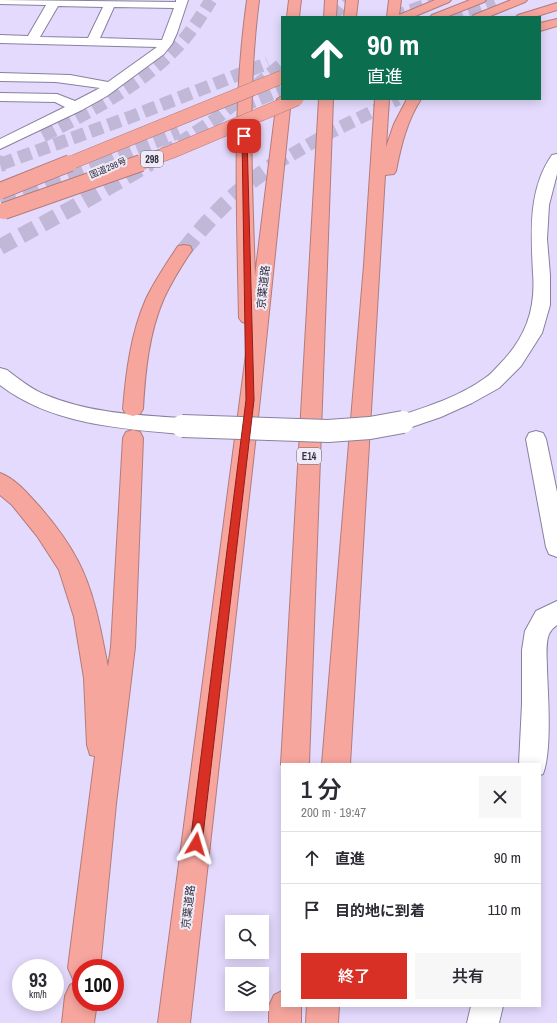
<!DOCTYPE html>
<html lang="ja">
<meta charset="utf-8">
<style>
body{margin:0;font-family:"Archivo Narrow","Noto Sans JP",sans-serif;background:#f7f7f7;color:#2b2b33;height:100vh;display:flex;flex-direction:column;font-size:15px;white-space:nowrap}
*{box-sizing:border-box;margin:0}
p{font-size:13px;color:#7c7c81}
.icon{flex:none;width:22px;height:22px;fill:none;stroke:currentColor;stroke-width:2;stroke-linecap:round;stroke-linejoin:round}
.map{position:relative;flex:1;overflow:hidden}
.details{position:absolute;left:281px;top:763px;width:260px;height:244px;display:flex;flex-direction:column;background:#fff;border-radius:0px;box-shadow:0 2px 10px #0003}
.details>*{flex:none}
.hud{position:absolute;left:281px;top:16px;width:260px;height:84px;border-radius:0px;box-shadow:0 2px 10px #0003;background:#0b6e4f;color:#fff;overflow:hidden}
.controls{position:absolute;left:225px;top:915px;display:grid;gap:8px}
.controls a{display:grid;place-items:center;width:44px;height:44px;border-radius:0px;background:#fff;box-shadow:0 2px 10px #0003;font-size:20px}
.speed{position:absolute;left:12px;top:959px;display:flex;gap:8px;font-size:20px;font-weight:700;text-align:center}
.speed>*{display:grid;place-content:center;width:52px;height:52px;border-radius:50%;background:#fff;box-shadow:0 2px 10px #0003;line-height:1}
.speed small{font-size:10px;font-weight:400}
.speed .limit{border:6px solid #d22;background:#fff;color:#111}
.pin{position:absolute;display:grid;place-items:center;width:34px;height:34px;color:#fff;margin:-17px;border-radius:8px;box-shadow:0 2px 6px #0006}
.me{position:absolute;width:44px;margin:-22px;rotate:7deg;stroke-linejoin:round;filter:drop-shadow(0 0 3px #0008)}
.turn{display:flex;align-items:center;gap:14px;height:84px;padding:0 20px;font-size:18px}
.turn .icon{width:52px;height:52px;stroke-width:2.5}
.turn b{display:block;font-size:28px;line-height:34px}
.round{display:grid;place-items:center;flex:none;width:42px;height:42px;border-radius:0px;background:#f7f7f7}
.headline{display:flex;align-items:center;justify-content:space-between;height:68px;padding:0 20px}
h1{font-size:24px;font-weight:600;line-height:30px}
.button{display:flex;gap:8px;margin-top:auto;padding:8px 20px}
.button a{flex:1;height:46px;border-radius:0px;background:#d93025;color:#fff;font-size:16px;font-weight:600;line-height:46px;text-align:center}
.button a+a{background:#f7f7f7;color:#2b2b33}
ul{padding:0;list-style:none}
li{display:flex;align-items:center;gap:12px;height:52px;padding:0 20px;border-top:1px solid #e1e1e2}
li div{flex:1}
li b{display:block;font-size:15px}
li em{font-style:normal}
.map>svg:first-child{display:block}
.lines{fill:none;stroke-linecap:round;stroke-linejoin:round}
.highway-tunnel-far1{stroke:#c1b8d7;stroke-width:13;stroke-dasharray:13 6;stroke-linecap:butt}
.highway-tunnel{stroke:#c1b8d7;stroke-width:16;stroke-dasharray:16 8;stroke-linecap:butt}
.minor-casing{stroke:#8980a0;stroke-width:2}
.highway-casing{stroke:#b27c7c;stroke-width:2}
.minor{fill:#fff;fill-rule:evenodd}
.highway{fill:#f7a69e;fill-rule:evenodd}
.minor-bridge-casing{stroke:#8980a0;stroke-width:24;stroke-linecap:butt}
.highway-bridge-far1-casing{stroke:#b27c7c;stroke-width:14;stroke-linecap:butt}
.highway-bridge-casing{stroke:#b27c7c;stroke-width:18;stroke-linecap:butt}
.minor-bridge{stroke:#fff;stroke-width:22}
.highway-bridge-far1{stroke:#f7a69e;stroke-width:13}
.highway-bridge{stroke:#f7a69e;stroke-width:16}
.route{fill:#d93025;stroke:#8d1f18}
.labels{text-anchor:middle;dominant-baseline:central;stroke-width:4;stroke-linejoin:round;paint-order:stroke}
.far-street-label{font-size:9px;fill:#332f3d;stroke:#efebf9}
.shield{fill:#efebf9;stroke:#6b6775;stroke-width:1}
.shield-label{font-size:10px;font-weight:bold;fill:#332f3d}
.street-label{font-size:11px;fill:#332f3d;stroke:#efebf9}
</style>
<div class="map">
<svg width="557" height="1023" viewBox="0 0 557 1023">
<rect width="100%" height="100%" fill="#e4dafd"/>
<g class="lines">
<path class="highway-tunnel-far1" d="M332,17l14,-17
M393,17l47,-17
M450,17l44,-17
M242,106l40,-16
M43,136c48,-25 99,-51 136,-91 13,-14 22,-29 32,-45
M1,164l132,-48 135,-53
M102,164l77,-32
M148,164l69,-46 65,-54
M275,164l54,-31 69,-34"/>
<path class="highway-tunnel" d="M0,164l4,-1
M2,205l103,-42
M0,247l74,-40 76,-44
M184,250c30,-37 53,-61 93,-87"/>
<g class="minor-casing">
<path id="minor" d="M0,0l176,2v-2h12l-11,33 -5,11 -8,10 -57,42 -25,14 -82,39v-10l65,-32 -10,-5 -55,-1v-8l57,1 18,7 25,-13 -44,-6 -56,-1v-8l70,2 38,7 49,-35 -157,-4v-8l28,1 18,-31 -46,-1zM58,6l45,1 -15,31 -48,-1zM114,7l60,1 -12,32 -62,-2z
M557,154v20l-8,31 -2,34 3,36v30l-8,28 -21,33 -22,22 -27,15 -31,14 -38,13 -7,-3 -3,-5 3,-5c30,-10 63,-20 89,-39 5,-3 9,-8 13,-12 27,-27 38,-55 35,-93 -2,-40 -5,-84 19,-118z
M0,368l7,2c12,9 25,20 39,25 43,18 90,20 136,23l7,3 3,5 -3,5 -7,3c-61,-5 -132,-10 -182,-49z
M536,431l7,2 3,6 11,53v65l-8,-3 -3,-7 -20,-108 3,-6z
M557,601v24c-3,2 -6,5 -8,9 -4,10 -2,25 -2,36 1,26 5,81 -4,104l-3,1v-11h-21l3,-60v-54l3,-19 11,-20z
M471,1006h32l-4,17h-32z"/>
</g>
<g class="highway-casing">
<path id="highway" d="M247,0h12c-12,92 -7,184 -4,276l22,-177 5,-3v3h9l-31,300 -70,624h-32l92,-699 -8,-2 -3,-4c-2,-106 -7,-213 8,-318z
M289,0h12l-2,17h-12z
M325,0h12l-1,17h-12z
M346,0h12l-2,17h-12z
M389,0h12l-2,15 36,-15h16l-2,2 -36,15h-26z
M470,0h16l-2,2 -38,15h-16l2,-2z
M511,0h16l-2,2 -37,15h-16l2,-2z
M557,3v7l-23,7h-18l2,-2z
M557,19v7l-17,5v-8z
M319,99h14l-24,665h-27v2l-1,-2z
M375,99h14l-3,48 8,-23 13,-25h14c-14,22 -20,46 -25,72l-2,3 -9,1 -35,589h-28l42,-499z
M184,245l6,1 2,4c-10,15 -20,31 -28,48 -15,34 -19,74 -21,111l-3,5 -7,2 -7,-2 -3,-5c3,-37 8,-76 23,-110 9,-19 21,-36 32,-53z
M133,430l7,2 3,6 -8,209 -19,157 -16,164h-19v34h16l-3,21h-32l3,-27 5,-11 8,-4 -5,-2 -5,-11 27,-212 -5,-1 -3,-10 -3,-67 -10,-61 -15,-47 -22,-34 -25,-31 -12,-10v-22c16,6 28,21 39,33 15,17 29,36 39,55 17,33 23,71 30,106l3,-20 12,-209 3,-6z
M282,991v15h19v17h-32v-17l5,-11z
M307,1006h32l-1,17h-32z"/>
</g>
<use href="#minor" class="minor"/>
<use href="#highway" class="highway"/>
<g class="minor-bridge-casing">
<path id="minor-bridge" d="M182,426l146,5 42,-3 33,-6"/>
</g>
<g class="highway-bridge-far1-casing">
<path id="highway-bridge-far1" d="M68,164l214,-87
M138,164l33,-12 126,-53"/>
</g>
<g class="highway-bridge-casing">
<path id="highway-bridge" d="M0,191l70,-28
M4,211l137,-48"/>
</g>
<use href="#minor-bridge" class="minor-bridge"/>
<use href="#highway-bridge-far1" class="highway-bridge-far1"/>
<use href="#highway-bridge" class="highway-bridge"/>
</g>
<path class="route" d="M242,134l5,2 7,264 -52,444 -2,4 -4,2 -4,-2 -2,-4 56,-444z"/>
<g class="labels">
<g class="far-street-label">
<text transform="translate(108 168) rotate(-23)">国道298号</text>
</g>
<g class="shield">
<rect x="141" y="151" width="22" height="16" rx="3"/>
<rect x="297" y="448" width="24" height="16" rx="3"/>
</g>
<g class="shield-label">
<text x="152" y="159">298</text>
<text x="309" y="456">E14</text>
</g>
<g class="street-label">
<text transform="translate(263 287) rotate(-84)">京葉道路</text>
<text transform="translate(188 907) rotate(-83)">京葉道路</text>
</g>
</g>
</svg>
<div class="controls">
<a><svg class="icon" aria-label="search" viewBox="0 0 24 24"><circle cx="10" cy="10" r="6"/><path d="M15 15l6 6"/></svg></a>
<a><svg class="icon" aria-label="layers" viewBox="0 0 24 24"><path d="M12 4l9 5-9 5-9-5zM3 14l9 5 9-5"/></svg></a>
</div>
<div class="speed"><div>93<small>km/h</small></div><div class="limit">100</div></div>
<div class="pin" style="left:244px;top:136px;background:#d93025"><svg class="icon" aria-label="arrive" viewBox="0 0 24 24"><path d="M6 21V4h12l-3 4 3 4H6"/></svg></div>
<svg class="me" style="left:196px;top:844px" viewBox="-20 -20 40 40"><path d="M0-17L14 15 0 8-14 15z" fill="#d93025" stroke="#fff" stroke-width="4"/></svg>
<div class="hud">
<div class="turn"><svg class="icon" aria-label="ahead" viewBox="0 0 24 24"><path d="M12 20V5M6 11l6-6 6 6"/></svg><div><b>90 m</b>直進</div></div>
</div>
<section class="details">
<div class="headline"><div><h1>1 分</h1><p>200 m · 19:47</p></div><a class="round"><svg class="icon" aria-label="close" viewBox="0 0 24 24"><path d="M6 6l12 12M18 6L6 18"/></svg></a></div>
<ul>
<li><svg class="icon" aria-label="ahead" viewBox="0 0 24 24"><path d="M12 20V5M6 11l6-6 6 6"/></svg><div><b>直進</b></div><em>90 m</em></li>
<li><svg class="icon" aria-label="arrive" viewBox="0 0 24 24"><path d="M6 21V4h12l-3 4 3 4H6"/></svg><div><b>目的地に到着</b></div><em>110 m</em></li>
</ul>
<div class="button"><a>終了</a><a>共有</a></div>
</section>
</div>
